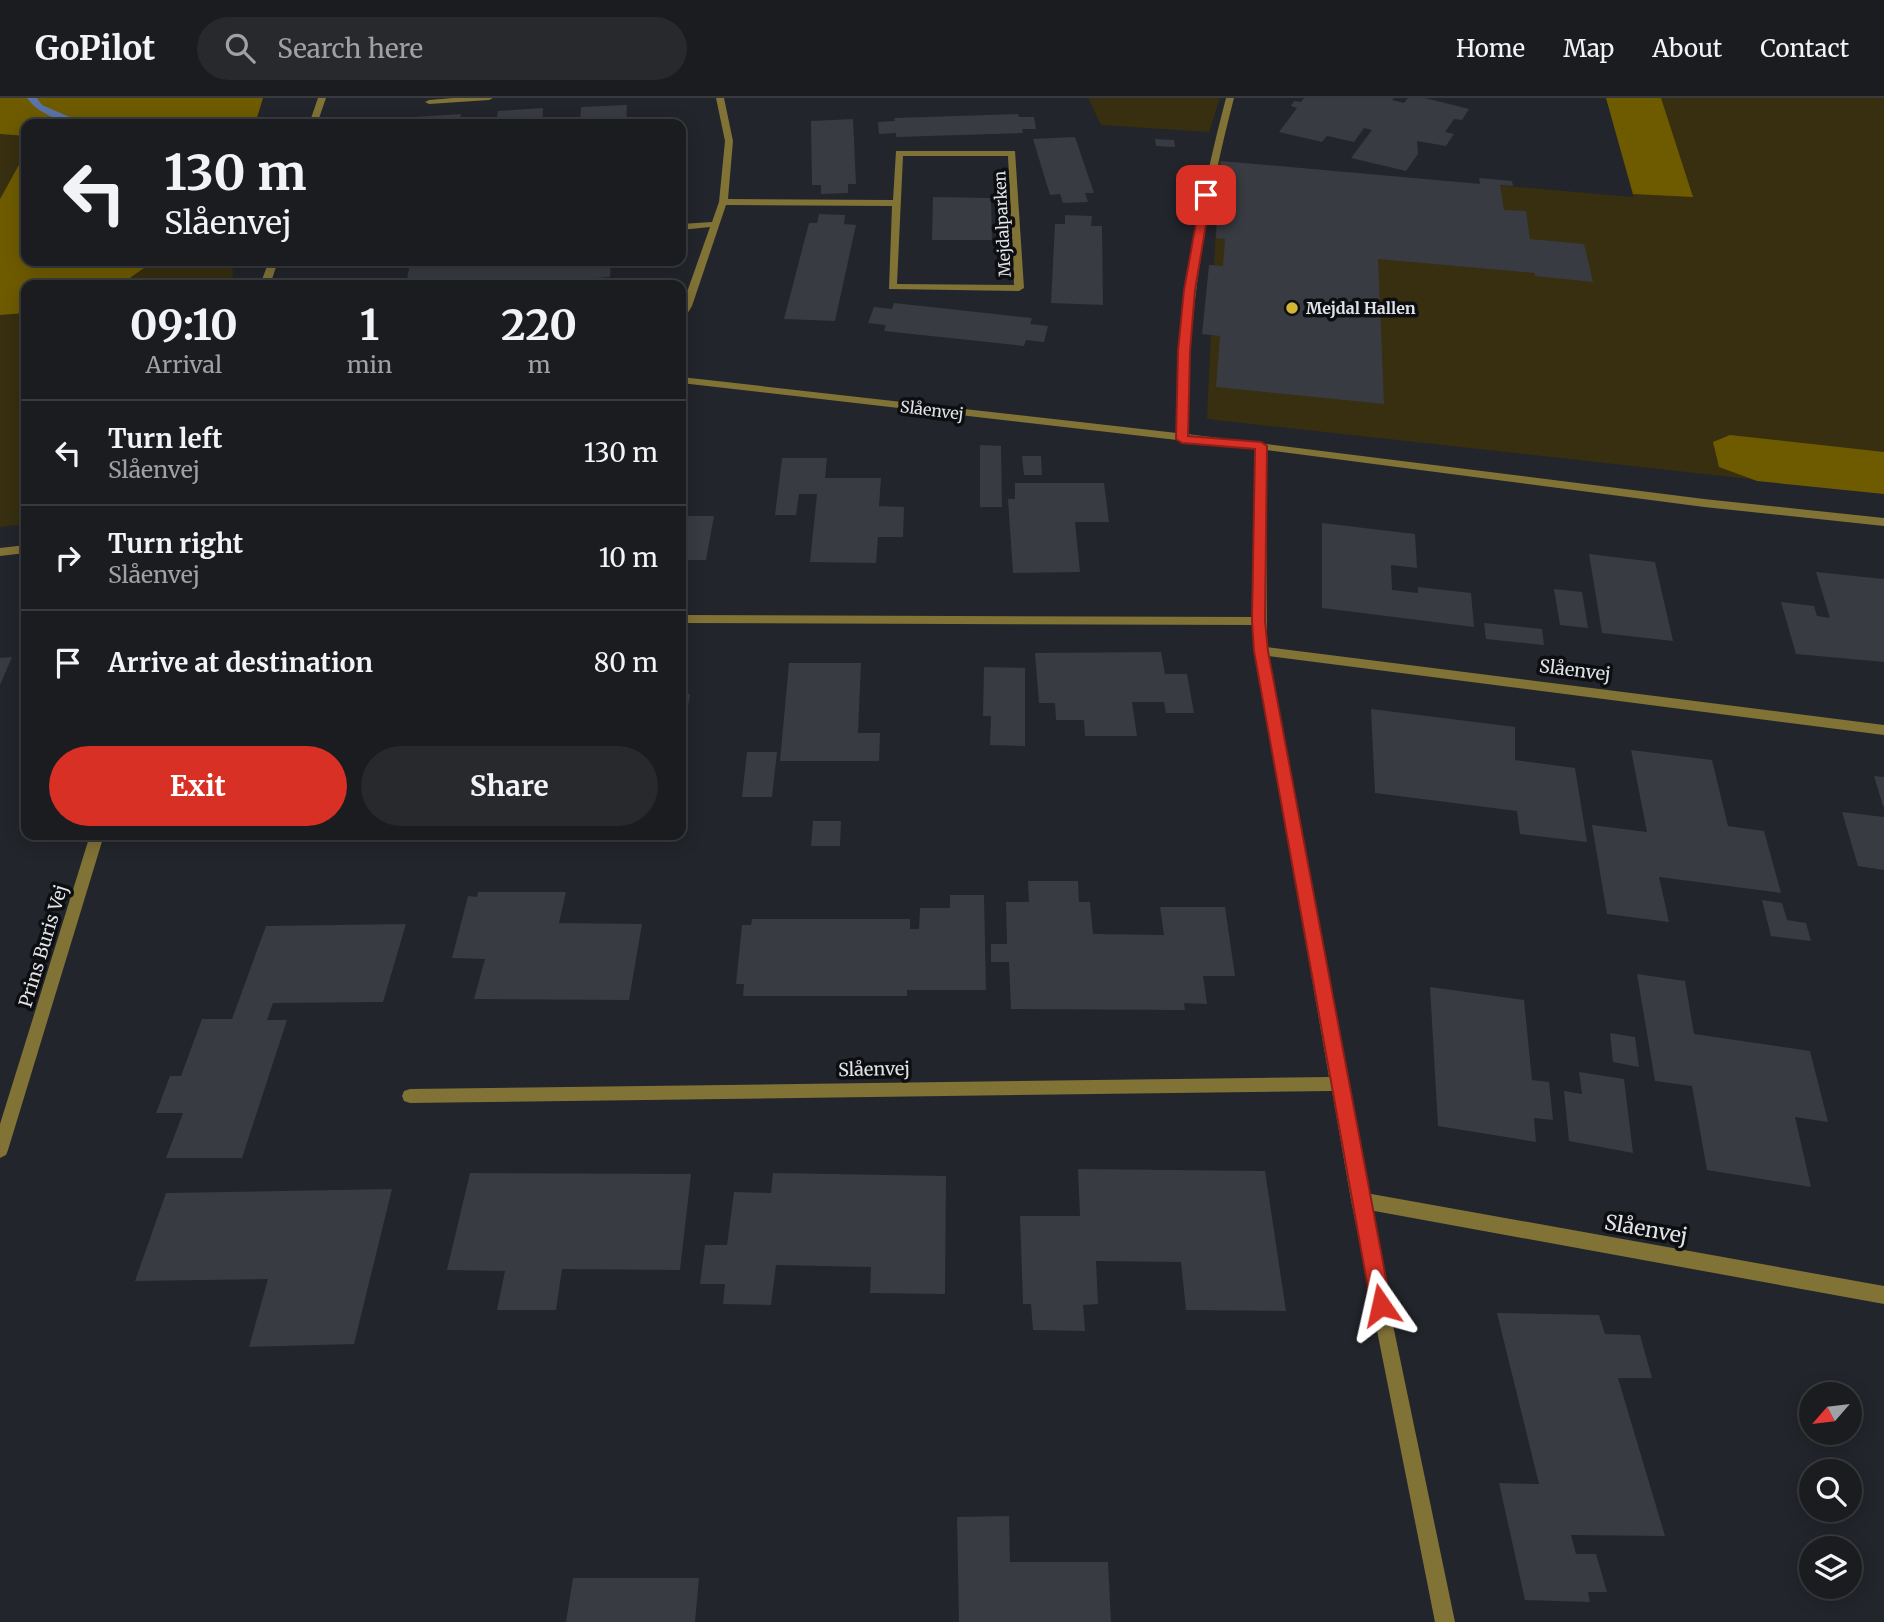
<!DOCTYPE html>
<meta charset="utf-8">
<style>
body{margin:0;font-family:Merriweather,serif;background:#27292d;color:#f1f3f6;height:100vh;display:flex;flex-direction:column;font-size:26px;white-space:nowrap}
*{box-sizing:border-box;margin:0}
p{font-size:23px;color:#9fa1a5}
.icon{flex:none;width:38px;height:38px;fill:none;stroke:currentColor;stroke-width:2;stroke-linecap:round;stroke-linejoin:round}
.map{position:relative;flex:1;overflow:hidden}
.side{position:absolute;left:21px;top:182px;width:665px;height:560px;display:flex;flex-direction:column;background:#1a1c20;border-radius:14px;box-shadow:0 4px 18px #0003,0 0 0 2px #383a3e}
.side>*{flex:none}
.guide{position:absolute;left:21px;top:21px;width:665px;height:147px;border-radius:14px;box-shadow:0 4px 18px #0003,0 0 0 2px #383a3e;background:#1a1c20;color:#f1f3f6;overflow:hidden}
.needle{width:46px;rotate:242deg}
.controls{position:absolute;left:1799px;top:1284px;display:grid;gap:14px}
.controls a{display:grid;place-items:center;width:63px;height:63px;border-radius:50%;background:#1a1c20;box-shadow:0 4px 18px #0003,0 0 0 2px #383a3e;font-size:35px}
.pin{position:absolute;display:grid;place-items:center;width:60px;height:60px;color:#fff;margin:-30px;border-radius:14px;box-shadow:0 4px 10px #0006}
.me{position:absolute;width:77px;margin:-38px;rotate:349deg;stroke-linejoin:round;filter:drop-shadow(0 0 5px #0008)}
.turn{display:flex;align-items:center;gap:24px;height:147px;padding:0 28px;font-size:32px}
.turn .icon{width:91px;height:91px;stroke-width:2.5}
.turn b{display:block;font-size:49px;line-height:60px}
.eta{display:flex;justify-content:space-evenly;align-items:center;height:119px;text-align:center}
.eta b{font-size:42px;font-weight:700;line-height:49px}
.button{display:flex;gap:14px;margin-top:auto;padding:14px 28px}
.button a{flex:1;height:80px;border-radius:42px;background:#d93025;color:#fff;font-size:28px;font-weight:700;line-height:80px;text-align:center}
.button a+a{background:#27292d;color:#f1f3f6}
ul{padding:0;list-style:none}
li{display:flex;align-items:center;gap:21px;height:105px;padding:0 28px;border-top:2px solid #383a3e}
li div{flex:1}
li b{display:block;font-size:26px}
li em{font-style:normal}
header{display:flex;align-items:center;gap:42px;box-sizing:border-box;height:98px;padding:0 35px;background:#1a1c20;border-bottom:2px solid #383a3e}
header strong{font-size:33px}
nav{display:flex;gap:38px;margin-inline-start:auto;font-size:24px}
.search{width:490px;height:63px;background:#27292d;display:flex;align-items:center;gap:18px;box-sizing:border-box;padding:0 24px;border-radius:38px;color:#9fa1a5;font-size:26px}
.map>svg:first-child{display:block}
.green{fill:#372f10}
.forest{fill:#6e5b00}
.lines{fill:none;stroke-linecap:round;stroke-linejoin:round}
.stream{fill:#5b73a5;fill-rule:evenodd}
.building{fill:#383b41}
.minor{fill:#817236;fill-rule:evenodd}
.tertiary{fill:#817236;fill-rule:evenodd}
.route{fill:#d93025;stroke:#8d1f18;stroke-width:2}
.poi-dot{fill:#d4b635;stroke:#0d0e11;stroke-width:2.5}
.labels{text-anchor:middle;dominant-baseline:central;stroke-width:7;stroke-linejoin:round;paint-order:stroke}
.far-street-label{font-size:16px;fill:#e1e4e7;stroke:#0d0e11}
.far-poi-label{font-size:16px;font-weight:bold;fill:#e1e4e7;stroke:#0d0e11;text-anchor:start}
.street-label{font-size:18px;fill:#e1e4e7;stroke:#0d0e11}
.near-street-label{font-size:21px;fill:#e1e4e7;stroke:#0d0e11}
</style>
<header>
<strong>GoPilot</strong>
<div class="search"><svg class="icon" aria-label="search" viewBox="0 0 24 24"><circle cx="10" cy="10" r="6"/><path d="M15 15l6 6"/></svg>Search here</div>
<nav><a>Home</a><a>Map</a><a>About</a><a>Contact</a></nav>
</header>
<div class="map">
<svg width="1884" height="1524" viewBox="0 0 1884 1524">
<rect width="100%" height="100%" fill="#22252b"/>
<path class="green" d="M1088,0h132l-11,34 -108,-7z
M1606,0h278v396l-677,-75 12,-258 414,36z
M0,36l26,2v16l-26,47z
M154,163h78l1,15 -3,9h-110z
M26,215v211l-26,3v-212z"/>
<path class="forest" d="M0,0h263l-8,26h-229v12l-26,-2z
M1606,0h55l32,99 -60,-3z
M26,54v109h128l-34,24h-94v28l-26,2v-116z
M1730,337l154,17v42l-127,-13 -38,-14 -6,-25z"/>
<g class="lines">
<path class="stream" d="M27,0h10l5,7 44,19c-20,1 -47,-9 -59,-26z"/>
</g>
<path class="building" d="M1304,0h90l-2,2 12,3 4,-5h17l44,11 -7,11 -8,-1 -9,13 9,2 -8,12 -29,-5 1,13 -12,17 -55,-13 21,-28 -8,-2 -10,14 -27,-6 -5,6 -43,-10 18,-24 -6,-2 3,-5 7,1z
M627,7l-1,19h-46l1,-17z
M543,10l-1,16h-46l2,-13z
M461,16l-2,10h-46l2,-7z
M1018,16l1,3h15l2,12h-14l1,4 -127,4v-4l-17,1 -1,-12 17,-1 -1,-3z
M853,21l3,65h-8v9l-27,1v-9h-9l-1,-64z
M1075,39l19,56h-9l3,9 -25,1 -3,-9 -10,1 -17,-56z
M1155,41l19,1 1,7 -19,-1z
M1221,63l259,23 -1,-6 33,3 1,5 -13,-1 4,25 22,1 4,28 54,5 9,38 -58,-6v-3l-157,-14 6,145 -168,-17 4,-51 -18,-2 7,-69 14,1 2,-27 -9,-1 1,-19 9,1 3,-32 -11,-1z
M933,99l58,1 1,42h-60z
M819,116l26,1 -1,9 12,1 -21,96 -51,-2 25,-96h8z
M1065,117l27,1 -1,10h11l1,79 -52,-2 4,-79h10z
M444,163h167l-1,16 -56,4v4h-49v-4l-28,4h-71l4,-22z
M894,205l138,15 -2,6 18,2 -4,16 -18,-2 -2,6 -140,-15 2,-6 -18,-2 6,-16 18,2z
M980,347l21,1 1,61h-22z
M1022,358h19l1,19h-18z
M782,360h45l-2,20h56l-2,28 25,1 -1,30h-25l-2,26 -66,-1 7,-68h-18l-3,21h-21z
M1015,385h89l5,39h-34l5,50 -67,1 -5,-74h7z
M681,418h33l-8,44h-25z
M1322,425l93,11 2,34 -26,-3 1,25 26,3v-6l53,6 3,34 -152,-19z
M1589,456l66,8 18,79 -71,-8z
M1816,474l68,7v83l-88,-8 -15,-52 33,4 3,10 13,2z
M1554,491l28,3 6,36 -28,-3z
M1484,525l58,6 2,16 -58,-6z
M1161,554l4,22h22l7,39h-28l-2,-11h-32l5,34h-52l-1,-16h-28l-1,-17h-16l-4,-50z
M12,559l-12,28v-27z
M789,565h72l-3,70h22l-1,28h-99z
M984,569l41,1v78l-35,-1 1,-29h-8z
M681,596h9l-8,48h-1z
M1371,611l144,18v33l60,8 12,74 -67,-8 -3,-23 -142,-18z
M1631,652l81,10 16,66 36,5 17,62 -122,-16 10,45 -62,-8 -15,-89 55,7z
M747,654h30l-5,45h-30z
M1874,678l10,1v29h-1z
M1842,714l42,5v53l-26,-4z
M813,723h28l-1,25h-29z
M486,737h37l-1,7h-38z
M1028,783h50l1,21h11l3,32 71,1 -4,-28h65l10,69h-32l4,28 -23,-1 1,7 -174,-1 -2,-47h-18v-18h16l-1,-42h23z
M478,794h88l-7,31 83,1 -13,76 -155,-1 11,-40 -33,-1 16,-62 9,1z
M950,797h34l2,95h-79v6h-164l1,-12h-8l6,-59h9l1,-6h158v10h9l1,-21h30z
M1762,802l20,3 5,17 19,3 5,18 -40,-5z
M406,826l-23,78 -110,1 -6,17h20l-45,138h-76l17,-45h-27l14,-37h11l21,-57h30l34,-93z
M1637,876l48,7 9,53 116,17 18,71 -33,-5 16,70 -104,-17 -15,-84 -37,-5z
M1430,889l94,13 8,80 17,2 4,38 -19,-2 2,24 -98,-16z
M1610,935l25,4 4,30 -26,-5z
M1579,974l45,7 9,74 -64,-12 -5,-50 18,3z
M1078,1071l187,2 21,140 -100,-1 -5,-48 -85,-1 2,43 -15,1 2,26 -52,-1 -2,-26h-8l-3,-88h60z
M470,1075l221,1 -11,96 -118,-1 -6,41h-59l8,-39 -58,-1z
M773,1075l173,3 -1,118 -75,-1 1,-26 -95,-2 -5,40 -48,-1 2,-20h-25l5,-39h22l7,-53 37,1z
M392,1091l-38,155 -105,3 19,-68 -133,2 31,-88z
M1497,1215l102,2 6,19 35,1 12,43h-34l47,158 -94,-1 5,19h20l11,38h-19l2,10 -65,-2 -26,-117 40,1z
M1009,1418l1,46h98l3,60h-152l-2,-105z
M573,1480h126l-4,44h-129z"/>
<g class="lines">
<path class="minor" d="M453,0h40l-4,2 -60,4 -4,-2 4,-2z
M716,0h8l9,43 -5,58 165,1 3,-49h119l9,137 -5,3 -130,-2 3,-83 -166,-1 -34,101 -8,13 -3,1v-11l29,-82 -29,3v-6l31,-2 7,-20 6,-61zM903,58h105l6,129 -117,-1z
M1226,0h8c-29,111 -47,222 -47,336l517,65 180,19v8l-180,-19 -438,-57 1,197 617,78v10l-616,-79 98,537 518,93v18l-515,-94 86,412h-20l-84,-422 -19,-109 -922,12 -6,-2 -2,-5 2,-5 6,-2 919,-12 -74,-426v-26l-574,-2v-8l574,2 1,-168 -70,-8 -4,1 -5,-2 -496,-57v-6l496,56c1,-114 20,-225 49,-335z
M26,447v8l-26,3v-8z"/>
<path class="tertiary" d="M318,0h8l-9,26h-8z
M269,163h9l-8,24h-10z
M90,737h14l-96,315 -2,5 -6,3v-34z"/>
</g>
<path class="route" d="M1206,94l5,3 -16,95 -5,61 -2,85 73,6 6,4 -2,175 3,30 123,654 -3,7 -7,3 -7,-3 -3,-7 -117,-654 -2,-30 3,-172 -73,-6 -6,-4 2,-88 6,-61 17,-95z"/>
<circle class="poi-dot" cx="1292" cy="210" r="7"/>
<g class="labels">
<g class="far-street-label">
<text transform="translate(1002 126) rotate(-93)">Mejdalparken</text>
<text transform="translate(932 312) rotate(7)">Slåenvej</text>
</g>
<g class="far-poi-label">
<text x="1306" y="210">Mejdal Hallen</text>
</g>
<g class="street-label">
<text transform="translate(1575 572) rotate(7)">Slåenvej</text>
<text transform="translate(43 848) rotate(-73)">Prins Buris Vej</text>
<text transform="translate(874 971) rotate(-1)">Slåenvej</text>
</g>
<g class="near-street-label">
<text transform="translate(1646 1131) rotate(10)">Slåenvej</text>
</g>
</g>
</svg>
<div class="controls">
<a><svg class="needle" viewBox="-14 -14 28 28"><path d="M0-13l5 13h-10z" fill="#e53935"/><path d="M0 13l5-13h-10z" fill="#9fa1a5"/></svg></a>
<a><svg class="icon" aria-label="search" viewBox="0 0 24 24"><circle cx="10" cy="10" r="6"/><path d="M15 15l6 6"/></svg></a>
<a><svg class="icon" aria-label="layers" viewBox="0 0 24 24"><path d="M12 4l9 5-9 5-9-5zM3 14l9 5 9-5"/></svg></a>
</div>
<div class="pin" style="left:1206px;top:97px;background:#d93025"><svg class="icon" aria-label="arrive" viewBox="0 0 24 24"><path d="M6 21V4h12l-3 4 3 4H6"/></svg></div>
<svg class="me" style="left:1381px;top:1207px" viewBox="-20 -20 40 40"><path d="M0-17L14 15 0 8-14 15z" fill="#d93025" stroke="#fff" stroke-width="4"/></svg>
<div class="guide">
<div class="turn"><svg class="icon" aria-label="left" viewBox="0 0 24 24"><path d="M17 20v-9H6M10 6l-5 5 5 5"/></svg><div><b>130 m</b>Slåenvej</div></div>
</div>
<section class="side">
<div class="eta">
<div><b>09:10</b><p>Arrival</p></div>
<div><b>1</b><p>min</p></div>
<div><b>220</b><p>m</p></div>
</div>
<ul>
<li><svg class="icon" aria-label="left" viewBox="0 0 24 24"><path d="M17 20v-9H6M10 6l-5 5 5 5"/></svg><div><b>Turn left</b><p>Slåenvej</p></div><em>130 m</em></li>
<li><svg class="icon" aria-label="right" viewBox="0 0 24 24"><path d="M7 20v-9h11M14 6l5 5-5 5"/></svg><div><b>Turn right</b><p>Slåenvej</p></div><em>10 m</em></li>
<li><svg class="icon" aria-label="arrive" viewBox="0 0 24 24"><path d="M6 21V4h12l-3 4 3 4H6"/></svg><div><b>Arrive at destination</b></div><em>80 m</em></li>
</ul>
<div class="button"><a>Exit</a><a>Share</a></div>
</section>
</div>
